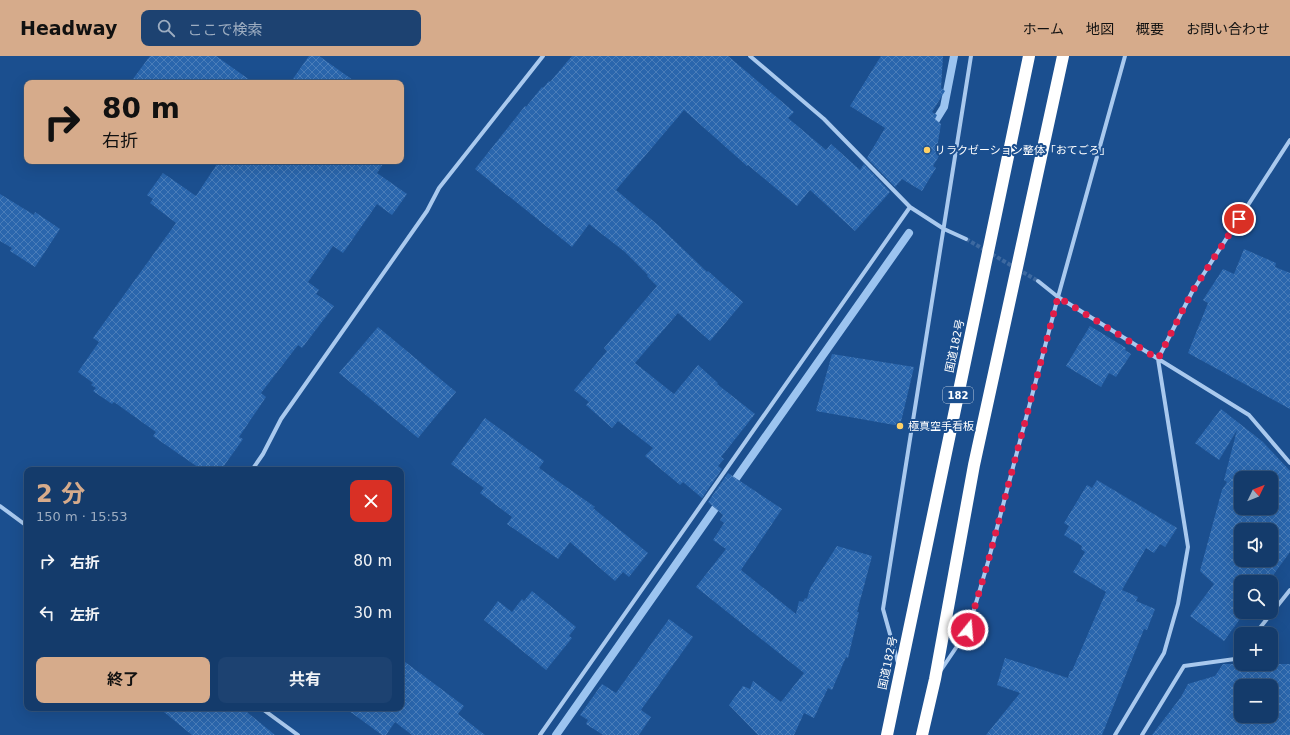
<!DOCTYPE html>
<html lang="ja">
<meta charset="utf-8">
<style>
body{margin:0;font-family:"DejaVu Sans","Noto Sans JP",sans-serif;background:#1d4271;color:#f1f3f6;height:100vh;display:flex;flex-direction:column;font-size:15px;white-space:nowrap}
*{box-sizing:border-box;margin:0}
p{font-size:13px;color:#9dadc1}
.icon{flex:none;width:22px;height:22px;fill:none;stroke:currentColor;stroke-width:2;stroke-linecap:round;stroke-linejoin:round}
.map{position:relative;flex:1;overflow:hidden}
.sheet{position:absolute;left:24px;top:411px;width:380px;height:244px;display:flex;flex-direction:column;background:#143b6b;border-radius:8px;box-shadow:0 4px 16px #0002,0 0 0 1px #33557e}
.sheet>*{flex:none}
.guide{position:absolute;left:24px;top:24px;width:380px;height:84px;border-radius:8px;box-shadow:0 4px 16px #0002,0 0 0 1px #33557e;background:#d6ab8b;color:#111;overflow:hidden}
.needle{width:26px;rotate:47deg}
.fabs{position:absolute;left:1234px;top:415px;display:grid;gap:8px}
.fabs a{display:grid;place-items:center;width:44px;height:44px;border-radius:8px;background:#143b6b;box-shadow:0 4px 16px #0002,0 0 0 1px #33557e;font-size:20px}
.pin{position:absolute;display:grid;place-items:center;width:34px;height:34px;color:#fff;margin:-17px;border:2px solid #fff;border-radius:50%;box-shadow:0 1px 4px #0007}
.me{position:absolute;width:44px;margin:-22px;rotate:17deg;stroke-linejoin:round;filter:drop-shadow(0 0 3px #0008)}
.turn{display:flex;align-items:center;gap:14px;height:84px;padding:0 12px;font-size:18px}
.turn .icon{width:52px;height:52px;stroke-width:2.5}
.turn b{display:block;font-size:28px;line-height:34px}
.round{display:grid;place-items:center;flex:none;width:42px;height:42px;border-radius:8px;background:#1d4271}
.summary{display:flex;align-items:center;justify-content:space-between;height:68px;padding:0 12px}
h1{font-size:24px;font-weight:700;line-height:30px;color:#d6ab8b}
.primary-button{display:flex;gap:8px;margin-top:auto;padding:8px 12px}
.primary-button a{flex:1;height:46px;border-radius:8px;background:#d6ab8b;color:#111;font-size:16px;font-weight:700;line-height:46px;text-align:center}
.primary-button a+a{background:#1d4271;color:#f1f3f6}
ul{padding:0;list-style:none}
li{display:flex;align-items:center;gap:12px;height:52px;padding:0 12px}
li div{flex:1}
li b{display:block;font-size:15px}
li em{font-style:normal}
header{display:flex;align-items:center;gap:24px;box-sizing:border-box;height:56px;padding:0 20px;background:#d6ab8b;color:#111}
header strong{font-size:19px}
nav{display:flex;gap:22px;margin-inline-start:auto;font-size:14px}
.search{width:280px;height:36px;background:#1d4271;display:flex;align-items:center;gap:10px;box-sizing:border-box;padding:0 14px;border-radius:8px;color:#9dadc1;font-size:15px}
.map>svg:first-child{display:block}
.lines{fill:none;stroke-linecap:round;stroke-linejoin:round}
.stream{stroke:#9cc4f0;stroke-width:8}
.building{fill:url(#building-cross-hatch);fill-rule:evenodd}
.street-tunnel{stroke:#3d69a0;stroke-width:4;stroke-dasharray:4 2;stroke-linecap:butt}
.street{stroke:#a9c9ee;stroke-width:4}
.highway{stroke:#fff;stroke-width:12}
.route{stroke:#e11d48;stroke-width:7;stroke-dasharray:0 12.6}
.poi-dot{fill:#ffd166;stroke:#1b4f8f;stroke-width:1.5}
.labels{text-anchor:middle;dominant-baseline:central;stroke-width:4;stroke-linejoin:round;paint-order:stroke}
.shield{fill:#1b4f8f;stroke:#bbcadd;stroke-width:1}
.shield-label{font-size:10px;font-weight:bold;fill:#fff}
.poi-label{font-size:11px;fill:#fff;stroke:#1b4f8f;text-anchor:start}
.street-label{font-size:11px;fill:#fff;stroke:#1b4f8f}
</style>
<header>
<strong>Headway</strong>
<div class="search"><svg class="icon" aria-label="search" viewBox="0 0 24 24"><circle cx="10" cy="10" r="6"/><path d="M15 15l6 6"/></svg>ここで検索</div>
<nav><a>ホーム</a><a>地図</a><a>概要</a><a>お問い合わせ</a></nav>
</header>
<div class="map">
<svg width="1290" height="679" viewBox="0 0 1290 679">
<defs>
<pattern id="building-cross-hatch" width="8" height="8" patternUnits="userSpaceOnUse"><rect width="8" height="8" fill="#2a66ad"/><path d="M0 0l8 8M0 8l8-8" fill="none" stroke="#4a7db9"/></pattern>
</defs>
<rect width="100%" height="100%" fill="#1b4f8f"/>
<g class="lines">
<path class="stream" d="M931,72l13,-21 10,-51
M730,431l179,-254
M556,679l165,-235"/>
</g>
<path class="building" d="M150,0h66l38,27h-124z
M309,0h10l38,27h-67z
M572,0h156l66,56 -6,6 38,32 5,-6 29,26 4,-6 26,28 -35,39 -45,-41 -13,16 -49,-41 -1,1 -63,-56 -68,80 42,35 49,47 1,-1 35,31 -33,39 -32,-28 -43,50 39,31 24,-29 20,18 -1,1 38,30 -34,43 3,2 -6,7 4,3 -20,29 -19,-16 -3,3 -35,-29 8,-8 -35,-27 -6,7 -26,-23 3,-3 -15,-12 33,-39 -3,-3 53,-62 -10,-10 1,-1 -23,-23 -36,-28 -17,23 -97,-78 50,-63 1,1 16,-20 1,1 6,-7 1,1z
M881,0h62l-2,32 4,3 -13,21 5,3 -2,4 6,5 -5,30 3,2 -6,10 3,2 -14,23 -20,-12 -7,8 -28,-29 18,-30 -35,-22z
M219,105h166l-8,12 30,21 -15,21 -15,-11 -34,49 -10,-7 -25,36 11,8 -3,4 18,12 -32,42 -4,-3 -37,48 5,4 -27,40 4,2 -22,31h-19l-49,-34 3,-4 -42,-30 -2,2 -19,-13 3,-3 -5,-3 2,-2 -15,-11 21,-30 -6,-4 83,-115 -26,-20 3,-4 -6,-4 16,-22 33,23z
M0,138l34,21 1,-3 25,17 -25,38 -25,-16 2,-3 -12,-7z
M1244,193l32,14 -1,4 15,6v136l-102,-56 20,-50 -5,-3 20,-31 11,5z
M1090,270l36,22 -1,2 6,4 -15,23 -7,-4 -8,14 -35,-21z
M378,271l78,65 -38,46 -79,-65z
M832,298l82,13 -14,59 -84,-15z
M1221,353l42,33 27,29v81l-22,30h-27v30h4l-21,29 -34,-25 24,-32 -14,-13 22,-81 5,-8 -3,-2 13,-50 -18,30 -24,-17zM1241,422h30v30h-30zM1241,474h30v30h-30z
M485,362l59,43 -5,7 56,39 -2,1 55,45 -19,24 -6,-5 -8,9 -45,-39 -12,17 -51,-35 5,-7 -32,-24 4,-5 -33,-24z
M728,417l54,36 -41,61 55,44 3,-13 4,1 2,-4 2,1 3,-11 27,-42 35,10 -15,56h2l-11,46 -2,-1 -14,33 -4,-2 -14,30 -10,-5 -10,22h-36l-29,-30 14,-19 7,3 3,-8 28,21 23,-29 -108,-86 30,-38 -13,-9 11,-17 -4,-3 3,-5 -15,-13z
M1097,424l80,48 -12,19 -5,-3 -6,9 -8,-5 -24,42 16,7 -2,4 19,8 -8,21 -3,-1 -42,106h-116l34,-42 -23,-8 8,-27 63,20 2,-7h2l34,-79 -33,-20 12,-20 -4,-3 1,-3 -18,-11 5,-9 -5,-3 23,-38 5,3z
M532,535l44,36 -7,9 3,2 -26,32 -62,-50 14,-19 14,11 10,-13 2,2z
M669,563l24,18 -52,73 10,7 -12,18h-36l-17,-11 2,-4 -8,-5 22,-31 14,9z
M401,603l63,47 -6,8 27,21h-73l-17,-13 -9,13h-4l-37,-27h56z
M1223,608h67v71h-138l29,-38 7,-13 27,-8zM1241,630h30v30h-30z
M159,652h83l33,27h-83z"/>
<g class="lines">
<path class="street-tunnel" d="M966,183l72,42"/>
<path class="street" d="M750,0l74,63 86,88 34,22 22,10
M1038,225l20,16 191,118 41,48
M252,414l11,-16 18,-35 146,-208 12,-23 104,-132
M0,450l27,20
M1255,578l35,-44
M898,607l-15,-54 88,-553
M941,614l27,-40 20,-68 70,-265 67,-241
M261,652l37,27
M540,679l370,-528
M1115,679l49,-82 14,-49 10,-57 -30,-188 34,-67 98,-152
M1142,679l42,-69 51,-7 6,-7"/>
<path class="highway" d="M887,679l142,-679
M922,679l13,-56 39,-214 89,-409"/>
</g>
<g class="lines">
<path class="route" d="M968,574l20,-68 70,-265 100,62 34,-67 47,-73"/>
</g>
<g class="poi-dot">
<circle cx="927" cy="94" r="4"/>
<circle cx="900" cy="370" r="4"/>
</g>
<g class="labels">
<rect class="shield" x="943" y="331" width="30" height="16" rx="3"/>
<g class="shield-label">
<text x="958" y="339">182</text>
</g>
<g class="poi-label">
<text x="935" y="94">リラクゼーション整体「おてごろ」</text>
<text x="908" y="370">極真空手看板</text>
</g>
<g class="street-label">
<text transform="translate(955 290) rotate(-78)">国道182号</text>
<text transform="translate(888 607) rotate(-78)">国道182号</text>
</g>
</g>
</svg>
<div class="fabs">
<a><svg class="needle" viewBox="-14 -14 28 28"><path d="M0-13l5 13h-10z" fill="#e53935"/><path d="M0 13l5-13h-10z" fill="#9dadc1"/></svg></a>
<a><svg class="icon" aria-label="sound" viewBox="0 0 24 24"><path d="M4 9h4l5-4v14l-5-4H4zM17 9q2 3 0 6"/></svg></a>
<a><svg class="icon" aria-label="search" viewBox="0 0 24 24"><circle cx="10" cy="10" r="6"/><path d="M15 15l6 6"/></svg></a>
<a>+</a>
<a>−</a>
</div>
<div class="pin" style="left:1239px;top:163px;background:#d93025"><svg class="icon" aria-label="arrive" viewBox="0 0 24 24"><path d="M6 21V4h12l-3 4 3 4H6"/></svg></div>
<svg class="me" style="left:968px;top:574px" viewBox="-20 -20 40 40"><circle r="17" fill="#e11d48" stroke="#fff" stroke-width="3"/><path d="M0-11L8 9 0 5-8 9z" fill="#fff"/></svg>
<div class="guide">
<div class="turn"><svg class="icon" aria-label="right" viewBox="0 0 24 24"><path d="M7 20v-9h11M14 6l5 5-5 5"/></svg><div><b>80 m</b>右折</div></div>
</div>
<section class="sheet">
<div class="summary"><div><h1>2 分</h1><p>150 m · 15:53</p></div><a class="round" style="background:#d93025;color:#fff"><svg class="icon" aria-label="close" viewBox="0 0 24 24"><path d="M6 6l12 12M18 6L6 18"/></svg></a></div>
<ul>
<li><svg class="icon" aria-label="right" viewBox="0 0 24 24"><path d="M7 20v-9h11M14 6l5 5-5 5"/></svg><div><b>右折</b></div><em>80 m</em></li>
<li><svg class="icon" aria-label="left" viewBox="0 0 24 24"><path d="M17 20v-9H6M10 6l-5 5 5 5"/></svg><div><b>左折</b></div><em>30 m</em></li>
</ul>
<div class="primary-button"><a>終了</a><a>共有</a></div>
</section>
</div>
